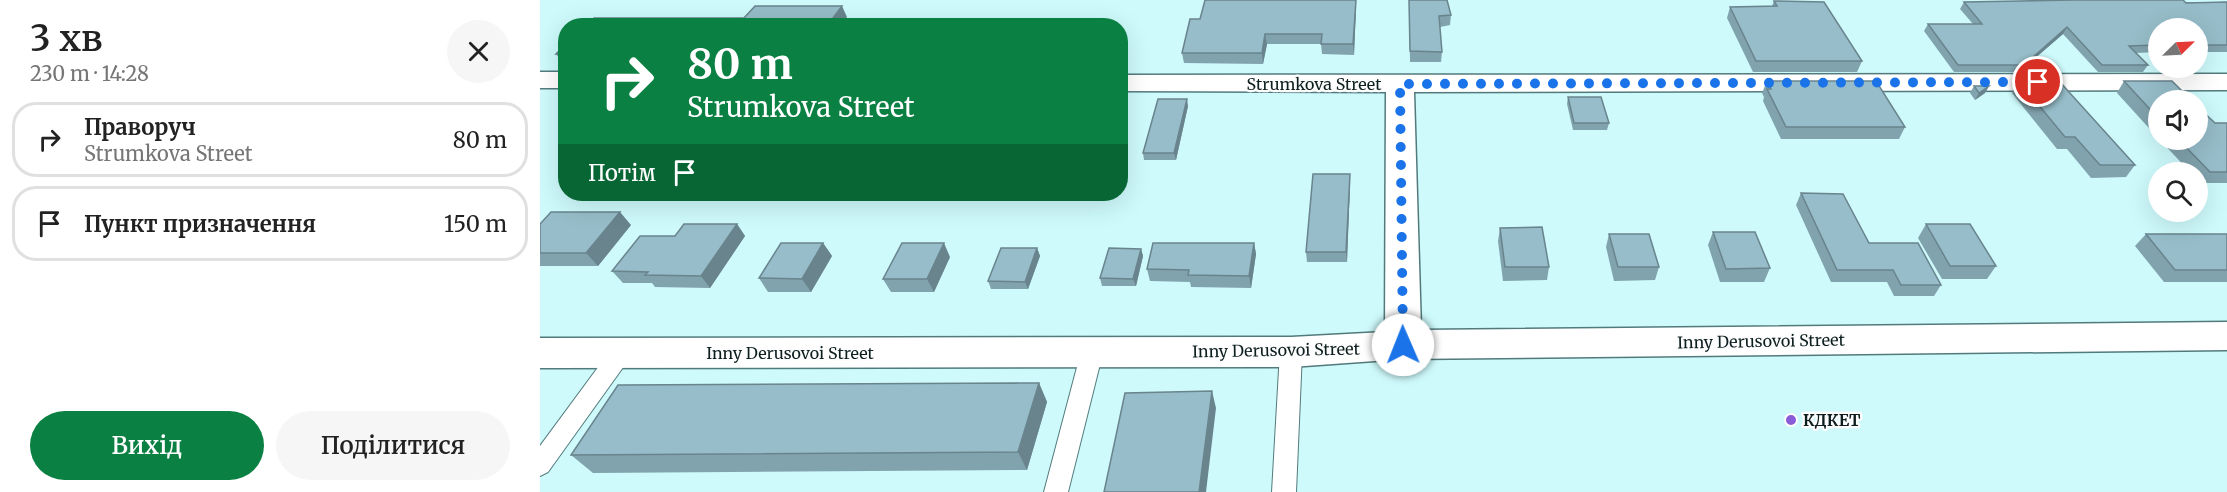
<!DOCTYPE html>
<html lang="uk">
<meta charset="utf-8">
<style>
body{margin:0;font-family:Merriweather,serif;background:#f6f6f6;color:#222;height:100vh;display:flex;flex-direction:column;font-size:22px;white-space:nowrap}
*{box-sizing:border-box;margin:0}
p{font-size:20px;color:#767676}
.icon{flex:none;width:33px;height:33px;fill:none;stroke:currentColor;stroke-width:2;stroke-linecap:round;stroke-linejoin:round}
.map{position:relative;flex:1;overflow:hidden}
.details{display:flex;flex-direction:column;background:#fff;width:540px}
.details>*{flex:none}
.top-card{position:absolute;left:18px;top:18px;width:570px;height:183px;border-radius:24px;box-shadow:0 6px 24px #0002;background:#0b8043;color:#fff;overflow:hidden}
.needle{width:39px;rotate:66deg}
.fabs{position:absolute;left:1608px;top:18px;display:grid;gap:12px}
.fabs a{display:grid;place-items:center;width:60px;height:60px;border-radius:50%;background:#fff;box-shadow:0 6px 24px #0002;font-size:30px}
.pin{position:absolute;display:grid;place-items:center;width:51px;height:51px;color:#fff;margin:-26px;border:3px solid #fff;border-radius:50%;box-shadow:0 2px 6px #0007}
.me{position:absolute;width:66px;margin:-33px;rotate:359deg;stroke-linejoin:round;filter:drop-shadow(0 0 4px #0008)}
.turn{display:flex;align-items:center;gap:21px;height:126px;padding:0 30px;font-size:27px}
.turn .icon{width:78px;height:78px;stroke-width:2.5}
.turn b{display:block;font-size:42px;line-height:51px}
.then{display:flex;align-items:center;height:57px;padding:0 30px;background:#0003;gap:12px;font-size:22px}
.round{display:grid;place-items:center;flex:none;width:63px;height:63px;border-radius:32px;background:#f6f6f6}
.head{display:flex;align-items:center;justify-content:space-between;height:102px;padding:0 30px}
h1{font-size:36px;font-weight:600;line-height:45px}
.primary-button{display:flex;gap:12px;margin-top:auto;padding:12px 30px}
.primary-button a{flex:1;height:69px;border-radius:36px;background:#0b8043;color:#fff;font-size:24px;font-weight:600;line-height:69px;text-align:center}
.primary-button a+a{background:#f6f6f6;color:#222}
ul{padding:0;list-style:none}
li{display:flex;align-items:center;gap:18px;height:75px;margin:0 12px 9px;padding:0 18px;border:3px solid #e0e0e0;border-radius:24px}
li div{flex:1}
li b{display:block;font-size:22px}
li em{font-style:normal}
main{display:flex;flex:1;min-height:0}
.map>svg:first-child{display:block}
.lines{fill:none;stroke-linecap:round;stroke-linejoin:round}
.lane-casing{stroke:#527a7c;stroke-width:2}
.street-casing{stroke:#527a7c;stroke-width:3}
.lane{fill:#fff;fill-rule:evenodd}
.street{fill:#fff;fill-rule:evenodd}
.wall{fill:#81a3ad}
.shaded-wall{fill:#69848d}
.building{fill:#96bdc9;stroke:#69848d;stroke-width:1.5}
.route{stroke:#1a73e8;stroke-width:10;stroke-dasharray:0 18}
.poi-dot{fill:#875cd6;stroke:#fdfdfd;stroke-width:2}
.labels{text-anchor:middle;dominant-baseline:central;stroke-width:4.5;stroke-linejoin:round;paint-order:stroke}
.street-label{font-size:16px;fill:#0d1e1f;stroke:#fdfdfd}
.poi-label{font-size:16px;font-weight:bold;fill:#0d1e1f;stroke:#fdfdfd;text-anchor:start}
</style>
<main>
<section class="details">
<div class="head"><div><h1>3 хв</h1><p>230 m · 14:28</p></div><a class="round"><svg class="icon" aria-label="close" viewBox="0 0 24 24"><path d="M6 6l12 12M18 6L6 18"/></svg></a></div>
<ul>
<li><svg class="icon" aria-label="right" viewBox="0 0 24 24"><path d="M7 20v-9h11M14 6l5 5-5 5"/></svg><div><b>Праворуч</b><p>Strumkova Street</p></div><em>80 m</em></li>
<li><svg class="icon" aria-label="arrive" viewBox="0 0 24 24"><path d="M6 21V4h12l-3 4 3 4H6"/></svg><div><b>Пункт призначення</b></div><em>150 m</em></li>
</ul>
<div class="primary-button"><a>Вихід</a><a>Поділитися</a></div>
</section>
<div class="map">
<svg width="1687" height="492" viewBox="0 0 1687 492">
<rect width="100%" height="100%" fill="#cefafc"/>
<g class="lines">
<g class="lane-casing">
<path id="lane" d="M552,343l8,3 3,6 -35,140h-24l37,-140 3,-6z
M751,343l8,3 3,6 -6,140h-24l8,-140 3,-6z
M81,344l8,3 3,6 -3,6 -81,113 -8,4v-30l73,-99z"/>
</g>
<g class="street-casing">
<path id="street" d="M0,72h26v16h-26z
M1687,74v16l-813,2 7,238 806,-8v28l-824,9 -112,8 -751,1v-30l751,-1 94,-5 1,-240 -266,-1v-16z"/>
</g>
<use href="#lane" class="lane"/>
<use href="#street" class="street"/>
</g>
<path class="wall" d="M869,0l42,15 -1,10 -10,2 2,25 -1,10h-31z
M1234,1l88,60 -5,11h-104l-26,-54 3,-11 42,-1z
M1424,2h263v50h-29v-24h-40v24l-22,1 12,12 -5,7h-45l-35,-38 -30,26 4,5 -4,7h-79l-30,-41 4,-7h45l-13,-15z
M816,8l-2,47 -32,-1 -1,-10h-54l-4,20 -79,-1 -2,-10 18,-34z
M26,44v21h-2l-8,-11z
M1227,81l138,46 -6,12h-118l-18,-38 1,-4 -2,-4z
M1479,81l116,84 -9,12 -35,1 -24,-29h-10l-45,-56z
M1584,81l34,19v38l-41,-45z
M1434,86h15l-4,7 -10,7 -5,-7z
M1028,97l41,26 -2,7h-34l-6,-26z
M648,106l-12,54h-32l-1,-7z
M1675,123h12v60h-27l-2,-3v-8h-8l-30,-32h38z
M810,184l-3,78h-40l-1,-10z
M1261,193l68,50 72,42 -7,11h-40l-7,-14h-56l-35,-77z
M0,224l91,1 -33,41h-58z
M197,224l8,12 -35,52 -55,-1 -3,-4h-29l-11,-12 63,-35z
M1386,224l70,42 -9,13h-45l-24,-41z
M960,228l49,39 -2,13 -44,1 -5,-40z
M1173,232l57,36 -6,14h-44l-12,-37z
M1069,234l50,33 -4,13 -41,1 -8,-34z
M1606,234h81v48h-63l-29,-36z
M283,243l9,13 -21,36h-43l-9,-14z
M714,243l2,11 -5,34 -60,-1 -1,-5 -40,-1 -3,-12z
M497,248l3,8 -12,33h-37l-3,-8z
M601,249l2,7 -7,30h-34l-2,-8z
M410,257l-16,35h-43l-8,-13z
M499,383l8,19 -20,68 -434,3 -22,-18z"/>
<path class="shaded-wall" d="M816,0v8l-2,47 -1,-11z
M302,6l5,11 -6,9h-14z
M1527,27l-4,7 -36,31 5,-7z
M725,34l2,10 -4,20 -1,-11z
M1449,86l-4,7 -10,7 4,-7z
M647,99l1,7 -12,54 -2,-7z
M810,174v10l-3,78 -1,-10z
M80,212l11,13 -33,41 -12,-13z
M197,224l8,12 -35,52 -9,-12z
M283,243l9,13 -21,36 -9,-13z
M404,243l6,14 -16,35 -7,-13z
M714,243l2,11 -5,34 -2,-12z
M497,248l3,8 -12,33 -3,-7z
M601,249l2,7 -7,30 -3,-7z
M499,383l8,19 -20,68 -9,-18z
M672,391l4,17 -10,84h-7z"/>
<path class="building" d="M665,0h151l-3,44h-32l1,-10h-57l-3,19h-80l8,-34h10z
M869,0h38l4,15 -12,1 3,36 -32,-1z
M1534,0h109l3,3 41,-1v43h-29v-17h-40v17l-29,1 19,19h-46l-35,-38 -35,31 5,7h-79l-30,-41h54l-18,-22z
M1234,1l50,1 38,59h-106l-26,-54 47,-1z
M215,6h87l-15,20h-242l9,-8h150z
M26,44v10h-10z
M1227,81h109l29,46h-119l-19,-38h4z
M1479,81h40l76,84h-35l-25,-28h-10z
M1584,81h48l19,19h-33v18z
M1434,86h15l-10,7z
M1028,97h33l8,26h-35z
M618,99h29l-13,54h-31z
M1658,107l17,16h12v49h-17l-31,-32h19z
M773,174h37l-4,78h-40z
M1261,193l42,1 26,49h49l23,42h-40l-8,-15h-56z
M11,212h69l-34,41h-46v-29z
M144,224h53l-36,52 -56,-1 3,-3 -36,-1 28,-35h35z
M1386,224h44l26,42h-46z
M1002,227l7,40h-44l-5,-39z
M1173,232h42l15,36 -44,1z
M1069,234h40l10,33h-41z
M1606,234h81v36h-52z
M241,243h42l-21,36 -43,-1z
M362,243h42l-17,36h-44z
M613,243h101l-5,33 -61,-1 1,-5 -42,-1z
M461,248h36l-12,34 -37,-1z
M569,248l32,1 -8,30 -33,-1z
M499,383l-21,69 -447,3 47,-70z
M672,391l-13,101h-95l21,-99z"/>
<g class="lines">
<path class="route" d="M863,345l-3,-261 638,-2"/>
</g>
<circle class="poi-dot" cx="1251" cy="420" r="6"/>
<g class="labels">
<g class="street-label">
<text x="774" y="84">Strumkova Street</text>
<text transform="translate(1221 341) rotate(-1)">Inny Derusovoi Street</text>
<text transform="translate(736 350) rotate(-1)">Inny Derusovoi Street</text>
<text x="250" y="353">Inny Derusovoi Street</text>
</g>
<g class="poi-label">
<text x="1263" y="420">КДКЕТ</text>
</g>
</g>
</svg>
<div class="fabs">
<a><svg class="needle" viewBox="-14 -14 28 28"><path d="M0-13l5 13h-10z" fill="#e53935"/><path d="M0 13l5-13h-10z" fill="#767676"/></svg></a>
<a><svg class="icon" aria-label="sound" viewBox="0 0 24 24"><path d="M4 9h4l5-4v14l-5-4H4zM17 9q2 3 0 6"/></svg></a>
<a><svg class="icon" aria-label="search" viewBox="0 0 24 24"><circle cx="10" cy="10" r="6"/><path d="M15 15l6 6"/></svg></a>
</div>
<div class="pin" style="left:1498px;top:82px;background:#d93025"><svg class="icon" aria-label="arrive" viewBox="0 0 24 24"><path d="M6 21V4h12l-3 4 3 4H6"/></svg></div>
<svg class="me" style="left:863px;top:345px" viewBox="-20 -20 40 40"><circle r="19" fill="#fff"/><path d="M0-13L10 11 0 6-10 11z" fill="#1a73e8"/></svg>
<div class="top-card">
<div class="turn"><svg class="icon" aria-label="right" viewBox="0 0 24 24"><path d="M7 20v-9h11M14 6l5 5-5 5"/></svg><div><b>80 m</b>Strumkova Street</div></div>
<div class="then">Потім<svg class="icon" aria-label="arrive" viewBox="0 0 24 24"><path d="M6 21V4h12l-3 4 3 4H6"/></svg></div>
</div>
</div>
</main>
